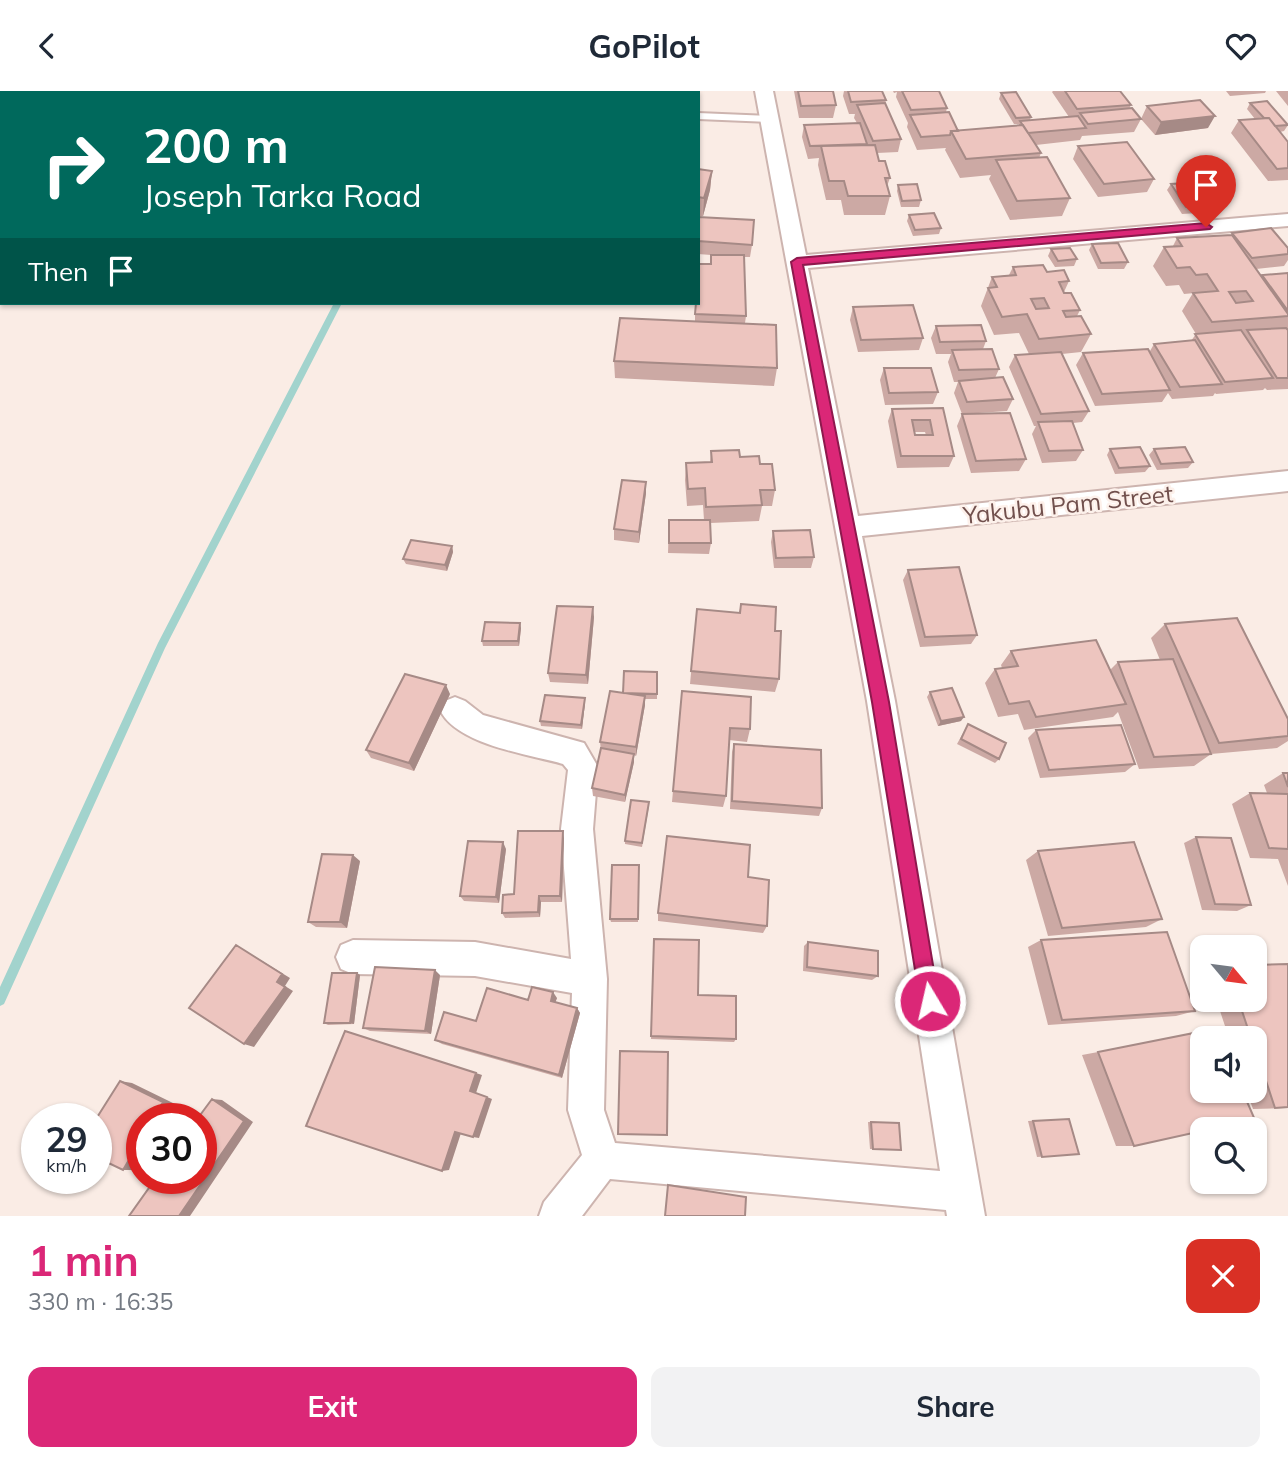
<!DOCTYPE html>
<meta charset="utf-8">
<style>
body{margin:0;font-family:Mulish,sans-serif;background:#f2f2f3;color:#1f2937;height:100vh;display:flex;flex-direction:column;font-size:26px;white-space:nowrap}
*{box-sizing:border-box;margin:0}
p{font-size:23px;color:#747a83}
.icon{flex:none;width:38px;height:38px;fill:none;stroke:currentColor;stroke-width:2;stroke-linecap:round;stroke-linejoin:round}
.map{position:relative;height:1125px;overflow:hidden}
.sheet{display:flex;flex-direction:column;background:#fff;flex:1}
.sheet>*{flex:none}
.top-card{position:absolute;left:0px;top:0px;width:700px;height:214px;box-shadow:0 2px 5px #0004;background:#00695c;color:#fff;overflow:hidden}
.needle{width:46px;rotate:119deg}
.controls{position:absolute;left:1190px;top:844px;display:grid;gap:14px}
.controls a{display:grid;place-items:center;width:77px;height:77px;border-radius:14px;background:#fff;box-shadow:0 2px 5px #0004;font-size:35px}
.speed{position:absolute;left:21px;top:1012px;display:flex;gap:14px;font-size:35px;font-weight:700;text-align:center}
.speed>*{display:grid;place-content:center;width:91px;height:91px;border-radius:50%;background:#fff;box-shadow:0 2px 5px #0004;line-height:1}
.speed small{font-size:18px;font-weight:400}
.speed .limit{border:10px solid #d22;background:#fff;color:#111}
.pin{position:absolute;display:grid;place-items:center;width:60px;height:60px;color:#fff;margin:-72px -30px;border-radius:50% 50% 50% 0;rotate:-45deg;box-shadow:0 0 7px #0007}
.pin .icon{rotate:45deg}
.me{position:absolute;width:77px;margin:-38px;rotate:351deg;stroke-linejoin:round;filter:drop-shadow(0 0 5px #0008)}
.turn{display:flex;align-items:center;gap:24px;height:147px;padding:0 28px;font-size:32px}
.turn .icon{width:91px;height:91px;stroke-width:2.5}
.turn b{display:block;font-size:49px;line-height:60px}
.then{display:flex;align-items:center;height:66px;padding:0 28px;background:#0003;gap:14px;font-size:26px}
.round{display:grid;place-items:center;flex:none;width:74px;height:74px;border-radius:14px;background:#f2f2f3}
.summary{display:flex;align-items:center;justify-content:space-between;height:119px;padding:0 28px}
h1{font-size:42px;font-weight:700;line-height:52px;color:#db2777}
.button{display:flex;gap:14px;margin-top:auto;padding:14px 28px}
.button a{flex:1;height:80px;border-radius:14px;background:#db2777;color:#fff;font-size:28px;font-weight:700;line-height:80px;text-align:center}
.button a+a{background:#f2f2f3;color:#1f2937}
header{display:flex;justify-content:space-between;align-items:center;height:91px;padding:0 28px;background:#fff;font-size:32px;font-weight:700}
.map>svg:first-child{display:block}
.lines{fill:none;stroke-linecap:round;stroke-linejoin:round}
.stream{fill:#a2d3cd;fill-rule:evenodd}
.lane-casing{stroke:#cdb4af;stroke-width:4}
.street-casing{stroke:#cdb4af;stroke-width:4}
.lane{fill:#fff;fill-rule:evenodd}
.street{fill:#fff;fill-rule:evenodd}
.wall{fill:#cca9a4;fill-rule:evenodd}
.shaded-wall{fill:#a68a86}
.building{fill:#edc5bf;stroke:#a68a86;stroke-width:2;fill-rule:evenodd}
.route{fill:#db2777;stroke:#8e194d;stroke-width:2}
.labels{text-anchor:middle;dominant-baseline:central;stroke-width:5;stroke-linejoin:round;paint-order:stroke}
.street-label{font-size:24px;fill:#71504d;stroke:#fdf1eb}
</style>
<header><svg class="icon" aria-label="back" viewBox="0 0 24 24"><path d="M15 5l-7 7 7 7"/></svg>GoPilot<svg class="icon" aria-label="heart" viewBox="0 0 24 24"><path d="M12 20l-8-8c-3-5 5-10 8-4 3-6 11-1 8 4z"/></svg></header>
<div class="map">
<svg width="1288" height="1125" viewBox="0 0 1288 1125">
<rect width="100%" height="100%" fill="#faece5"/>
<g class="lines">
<path class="stream" d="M418,0h6l-1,2h-6z
M334,212h8l-177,345 -161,356 -4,2v-19l158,-344z"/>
<g class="lane-casing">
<path id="lane" d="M698,22l72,3 5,3 -5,3 -72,-3z"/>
</g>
<g class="street-casing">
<path id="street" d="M755,0h18l33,164 482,-41v12l-480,42 50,248 430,-45v20l-426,45 33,165 90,515h-38l-1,-6 -336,-31 -28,37h-43l5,-14 38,-47 -14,-45 4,-117 -97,-17 -122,-2 -12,-5 -5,-12 5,-12 12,-5 122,2 96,17 -10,-130 7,-59 -5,-6c-35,-10 -106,-19 -123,-54l5,-9 10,-4 10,4 18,14 101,28 14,24 -5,62 14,150 -3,131 11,33 325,28 -73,-470z"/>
</g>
<use href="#lane" class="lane"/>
<use href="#street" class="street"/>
</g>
<path class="wall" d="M517,0h40l-1,2h-39z
M592,0h37l-1,2h-36z
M794,0h39l3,14 -3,13h-34z
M844,0h38l4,9 -1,4 16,35 -3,13 -21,1 2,8 11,17 -3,8 3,10 -5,19h-41l-3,-15h-15l-8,-35 1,-7 -11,1 -6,-22 2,-12 53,-2 -3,-5 1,-4h-6l-6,-18z
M893,0h46l8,17 -1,4 12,19 61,-5v-2h-5l-15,-25 2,-6 30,24 -1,3 39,-3 -17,-25 1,-1h67l11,14 -2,4 12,10 -7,13 -52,4 -2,4 -44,5 5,8 -2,5 31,40 -8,18 -52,4 -21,-41 2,-4 -31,3 -15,-28 1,-2 -29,2 -10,-23 1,-4 -12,-26 1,-5 -3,1z
M1226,0h40l-1,2 -35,3z
M1276,0h12v15z
M1250,12l38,22 -4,6 -4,1 8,10v38l-20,1 -37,-48 8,-13 16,-1 -8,-10z
M1147,15l61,22 -53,7 -14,-16z
M1078,55l76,33 -7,13 -49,5 -25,-38z
M698,78l14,2 -2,19 -7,26h-5z
M1171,93l32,22 -4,7 -17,1 -15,-24z
M898,94l23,15 -2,7h-18l-4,-16z
M909,124l32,13 -2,6 -26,2 -6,-15z
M698,126l54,28 -2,12h-6l2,59 -1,7 32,45 -3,18 -159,-8 -1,-17 81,-40v-18h3l12,-39 1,-9 -13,-1z
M1232,142l56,15v12l-4,6 -28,3 5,7 27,-3v116l-21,1 -2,-2 -2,2 -47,4 -1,-1 -2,3 -41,3 -4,-6 -6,9 -67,4 -19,-41 7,-12 67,-2 4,-7 37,-3 5,-7 -14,-23 11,-18h2l-11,1 -5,-9 -13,1 -13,-20 11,-19 9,-1 4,-8 54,-3z
M1092,153l36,18 -4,7h-26l-9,-19z
M1051,158l26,10 -3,7 -19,1 -7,-11z
M1013,176l34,5 22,9 -5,11 16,18 -3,6 14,18 -10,18 -19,2 27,57 -7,11 -9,1 10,27 -7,11 -34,2 -10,-29 4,-8h-2l-25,-59 6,-12 14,-1 -10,-21 -25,2 -13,-29 11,-29 17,-2z
M853,216l70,31 -4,12 -61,2 -8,-32z
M936,235l50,15 -3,8 16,20 -4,9 18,21 -6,12 -43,3 62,45 -7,12 -48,2 -14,-47 5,-12 -8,-21 4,-11h-4l-6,-20 3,-8h-15l-5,-16z
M884,277l54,24 -5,12 -48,1 -5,-25z
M943,317l11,48 -5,11 -52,1 -9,-47 4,-12zM915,341h10l1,3h-11z
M1110,358l40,17 -5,6 -30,2 -8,-19z
M1154,358l39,13 -5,6 -31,2 -8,-15z
M711,360l29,6 20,7 15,26 -3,16h-10l-3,15 -49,2 1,20 -2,11 -41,-1 1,-33h35l-1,-15 -16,1 -2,-26 1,-17 24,-1z
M646,402l-7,50 -25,-3v-11z
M773,440l41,26 -3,11h-37l-3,-26z
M452,455l1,6 -6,19 -41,-7 -3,-5z
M908,479l69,65 -6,9 -51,3 -17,-67z
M741,513l38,75 -4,13 -85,-8 7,-75 42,4z
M594,526l-6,67 -38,-2 -2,-9z
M1165,533l123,112v5l-11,7 -66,6 -17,12 -55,3 -21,-57 -5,5 -89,13 -6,-16 -20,3 -13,-34 10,-14 7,-1 -1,-3 10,-14 99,19 8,-8 42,-2 -9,-22z
M521,537l-2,18h-36l-1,-5z
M657,581v27h-12v6l-9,51 -2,-1v7l-9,40 -32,-6 -1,-8 9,-38 -1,-8 23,-49z
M682,600l68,38 -3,13 -18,-2 -3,56 -3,11 -51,-5z
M930,601l31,29 -23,5 -11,-29z
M450,603l-36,77 -43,-13 -5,-8z
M585,607v5l-3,26 -41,-3 -1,-5z
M968,633l31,35 -4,4 -38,-19z
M1036,639l99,34 -10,8 -85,6 -12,-40z
M734,653l88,64 -3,8 -89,-7 2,-57z
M1283,682h5v113l-10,-27 -28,-1 -18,-54 18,-11h17l-3,-8z
M649,715l-7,41 -17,-3v-3z
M1196,746l55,68 -14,6 -35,-1 -18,-67z
M564,747l-2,64h-21l-1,15 -35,1 -3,-5 12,-19z
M506,758l-7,54 -35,-2 -4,-5z
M1038,760l124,68 -16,8 -98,9 -22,-76z
M360,770l-13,67 -31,-1 -8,-5z
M639,774l-1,57h-27l-1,-3z
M748,786l19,49 -4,7 -105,-12v-8z
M654,848l44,56 38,44 -2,3 -83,-3z
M1041,849l154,71 -19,5 -128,9 -20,-78z
M808,851l70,34 -6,4 -69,-9 1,-25z
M1288,873v144l-35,1 -7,-19h9v-52h-26l-13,-39h39z
M357,882l3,2 -6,49 -26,1 -4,-2z
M440,884l-9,59 -61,-3 -7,-3z
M557,907l-2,4 22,6 3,5 -18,65 -120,-34 -7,-4 41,-19 52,-21z
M1098,961l36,94h-18l-34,-91z
M1069,1028l10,35 -42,3 -9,-36z
M868,1031h3l30,28 -31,-1z"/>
<path class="shaded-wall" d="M1215,25l-7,12 -53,7 6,-13z
M712,80l-2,19 -7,26 1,-18z
M646,391v11l-7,50v-11z
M452,455l1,6 -6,19 -2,-6z
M593,516l1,10 -6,67 -2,-9z
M520,532l1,5 -2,18 -1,-5z
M446,594l4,9 -36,77 -5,-8z
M645,605v9l-9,51v-9z
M585,607v5l-3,26 -1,-4z
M964,626l-3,4 -23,5 3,-5z
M634,663v8l-9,40v-7z
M563,740l1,7 -2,64 -2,-6z
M503,751l3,7 -7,54 -3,-6z
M353,764l7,6 -13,67 -7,-6z
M539,805l2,6 -1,15 -2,-5z
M236,854l54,33 -5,8 8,5 -39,56 -10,-3 33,-62z
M435,879l5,5 -9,59 -6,-3z
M357,882l3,2 -6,49 -4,-1z
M553,901l4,6 -3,8 -3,-5z
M577,917l3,5 -18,65 -3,-3z
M476,982l6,2 -6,18 -6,-2z
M120,990l12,2 43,21 -9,14h-13z
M487,1006l5,2 -13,39 -6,-1z
M212,1008l10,1 31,22 -63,94h-11z
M455,1041l6,1 -12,37 -7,1z
M142,1047v21l-6,11h-13z"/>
<path class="building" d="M658,0h30l-1,2h-19z
M798,0h35l3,14 -35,1z
M848,0h34l4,9 -35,2z
M902,0h37l8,17 -36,2z
M1065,0h55l11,14 -54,4z
M1016,1l15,25 -15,1 -15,-25z
M1200,9l15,16 -54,6 -14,-16z
M1267,10l21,24 -13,1 -6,-8h-5l-14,-15z
M885,12l16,36 -28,2 -16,-36z
M1132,17l9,11 -53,5 -8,-11z
M949,21l9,19h-7l-1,4 -29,2 -11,-22z
M1078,25l8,12 -58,5 -8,-12z
M1269,27l19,24v26l-11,1 -38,-49z
M860,32l7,21 -57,2 -6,-21z
M1023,34l18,28 -75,6 -15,-28z
M1127,51l27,37 -50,5 -26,-38z
M875,54l4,16h6l5,17h-5l5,18h-42l-4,-15h-15l-8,-35z
M1047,66l23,41 -53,3 -21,-41z
M698,78l14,2 -8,27 -6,-1z
M1187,92l16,23 -17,1 -15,-23z
M917,93l4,16 -19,1 -4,-16z
M934,122l7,15 -26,2 -6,-15z
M698,126l56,3 -2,25 -54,-4z
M1271,137l17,20v6l-36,4 -20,-25z
M1232,144l56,79v2l-76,6 -19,-29 25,-2 -11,-17 -11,1 -6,-8 -13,1 -13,-21 18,-1 -5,-8zM1246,200l7,10 -17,2 -7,-11z
M1118,152l10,19 -27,1 -9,-19z
M1070,157l7,11 -19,2 -7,-12z
M711,164h33l2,61 -51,-2 1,-11h2v-39h13z
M1043,174l4,7 17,-2 5,11 -10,1 5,11h7l9,17 -17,1 3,6 15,-1 10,18 -52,5 -12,-25 -25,3 -14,-29 9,-1 -5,-10 24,-2 -3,-8zM1044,207l5,10 -13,1 -5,-10z
M1288,182v38l-26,-36z
M913,214l10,33 -62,2 -8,-33z
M620,227l156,7 1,43 -163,-7z
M981,234l5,16 -46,1 -4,-16z
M1286,237l2,2v48h-11l-30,-48z
M1241,239l32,48 -48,4 -30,-48z
M1195,249l27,44 -42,3 -26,-43z
M992,258l7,20 -40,1 -7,-20z
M1148,258l22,41 -68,4 -19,-41z
M1061,261l28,59 -48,3 -26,-59z
M884,277h47l7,24 -49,1z
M1003,286l10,22 -46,3 -8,-21z
M943,317l11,48h-53l-9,-47zM912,329h18l3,15h-18z
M1010,322l16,46 -50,2 -14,-47z
M1072,330l11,29 -34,1 -11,-29z
M1140,356l10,19 -31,2 -9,-19z
M1185,356l8,15 -32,2 -7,-15z
M739,359l1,7 19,-1 1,8h12l3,26h-15l2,15 -56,2 -1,-19 -17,1 -2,-26 26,-1 -1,-11z
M622,389l24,2 -7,50 -25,-3z
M669,429h41l1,23h-42z
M810,439l4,27 -38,1 -3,-27z
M411,449l41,6 -7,19 -42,-6z
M959,476l18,68 -52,2 -17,-67z
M741,513l35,3 -1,24h6l-2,48 -88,-8 6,-62 43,4z
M557,515l36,1 -7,68 -38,-2z
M1237,527l51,101v17l-69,7 -54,-119z
M485,531l35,1 -2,18h-36z
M1096,549l30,64 -90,13 -7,-16 -20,3 -14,-35 23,-3 -7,-15z
M1173,568l38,95 -57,3 -36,-95z
M624,580l33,1v22l-34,-1z
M405,583l41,11 -37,78 -43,-13z
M952,597l12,29 -23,4 -11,-29z
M610,600l35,5 -9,51 -36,-5z
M682,600l69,6 -1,32 -20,-1 -4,68 -53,-5z
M545,604l40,3 -4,27 -41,-4z
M968,633l38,19 -7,16 -38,-20z
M1121,634l14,39 -86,6 -13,-40z
M734,653l87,6 1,58 -90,-7z
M601,657l33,6 -9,41 -33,-7z
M1283,682h5v14z
M1250,702l38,1v55l-19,-1z
M631,709l18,2 -7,41 -17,-2z
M518,740h45l-3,65h-21l-1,16 -36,1 1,-18 11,-1z
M667,745l83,9 -2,32 21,3 -2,46 -109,-13z
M1196,746l35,1 20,67 -36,-1z
M468,750l35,1 -7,55 -36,-1z
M1134,751l28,77 -100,9 -24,-77z
M322,763l31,1 -13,67h-32z
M612,774h27l-1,54h-28z
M1167,841l28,79 -133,9 -21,-80z
M654,848l45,1 -1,55 38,1v43l-85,-3z
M808,851l70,9v25l-71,-9z
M236,854l46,29 -5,8 8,5 -41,57 -55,-36z
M1288,873v143l-13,1 -20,-60v-10h-4l-13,-39h17v-34z
M375,876l60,3 -10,61 -62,-3z
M332,882h25l-7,50h-26z
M532,896l21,5 -2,9 26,7 -18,67 -124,-35 9,-28 32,9 11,-33 41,12z
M1214,938l4,9h-16v52h40l13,30 -40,9h-13v2l-68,15 -36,-94z
M345,940l131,42 -6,18 17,6 -14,40 -18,-5 -13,39 -136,-45z
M620,960l48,1 -1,83 -49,-1z
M120,990l43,21 -10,16h-11v20l-19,32 -27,-13v-38z
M212,1008l32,22 -65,95h-50l27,-38h45v-60h-3z
M1069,1028l10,35 -37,3 -9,-36z
M871,1031l28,1 2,27 -28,-1z
M668,1094l78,12 -1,19h-80z"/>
<path class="route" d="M1206,132l6,4 -2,2 -407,36 86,437 50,299 -2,7 -7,3 -7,-3 -3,-7 -48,-299 -81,-440 6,-4z"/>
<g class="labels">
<g class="street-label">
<text transform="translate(1068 413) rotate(-6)">Yakubu Pam Street</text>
</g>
</g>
</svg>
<div class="controls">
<a><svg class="needle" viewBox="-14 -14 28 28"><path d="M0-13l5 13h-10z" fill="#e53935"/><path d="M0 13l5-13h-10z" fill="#747a83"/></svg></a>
<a><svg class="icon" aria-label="sound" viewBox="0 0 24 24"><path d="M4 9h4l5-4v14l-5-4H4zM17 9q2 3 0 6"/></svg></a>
<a><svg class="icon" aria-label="search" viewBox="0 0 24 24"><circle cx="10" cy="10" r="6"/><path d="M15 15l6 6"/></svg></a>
</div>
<div class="speed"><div>29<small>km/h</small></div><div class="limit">30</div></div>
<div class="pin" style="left:1206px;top:136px;background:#d93025"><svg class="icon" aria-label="arrive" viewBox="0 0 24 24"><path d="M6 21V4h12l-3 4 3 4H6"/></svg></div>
<svg class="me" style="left:930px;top:910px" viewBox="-20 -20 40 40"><circle r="17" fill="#db2777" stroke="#fff" stroke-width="3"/><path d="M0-11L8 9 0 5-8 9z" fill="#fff"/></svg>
<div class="top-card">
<div class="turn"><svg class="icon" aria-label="right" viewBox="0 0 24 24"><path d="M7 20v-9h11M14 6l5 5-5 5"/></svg><div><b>200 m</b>Joseph Tarka Road</div></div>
<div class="then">Then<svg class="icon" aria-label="arrive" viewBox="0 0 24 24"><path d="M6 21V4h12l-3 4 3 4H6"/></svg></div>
</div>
</div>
<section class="sheet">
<div class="summary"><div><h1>1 min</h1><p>330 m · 16:35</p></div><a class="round" style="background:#d93025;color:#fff"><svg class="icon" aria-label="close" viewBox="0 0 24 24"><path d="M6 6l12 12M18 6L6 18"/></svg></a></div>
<div class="button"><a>Exit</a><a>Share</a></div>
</section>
